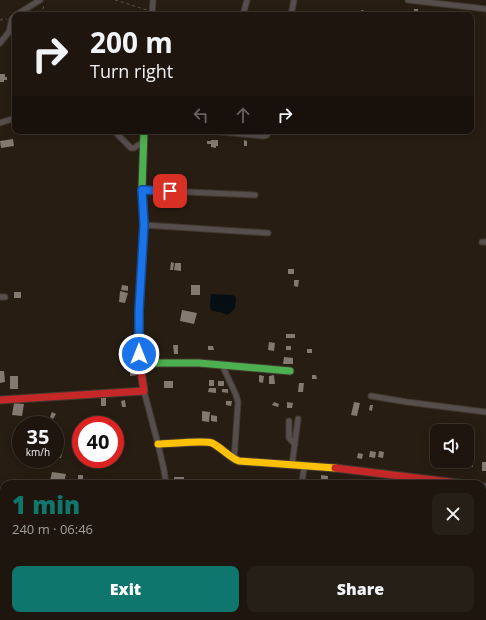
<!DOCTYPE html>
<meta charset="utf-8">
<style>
body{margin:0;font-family:"Open Sans",sans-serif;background:#261f17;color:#f1f3f6;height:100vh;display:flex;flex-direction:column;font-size:15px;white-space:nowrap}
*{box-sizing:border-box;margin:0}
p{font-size:13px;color:#a19f9e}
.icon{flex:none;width:22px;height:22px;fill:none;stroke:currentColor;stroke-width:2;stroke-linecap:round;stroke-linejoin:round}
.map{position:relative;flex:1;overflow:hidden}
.panel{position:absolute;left:0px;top:480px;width:486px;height:140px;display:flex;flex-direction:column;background:#1e160e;border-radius:12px 12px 0 0;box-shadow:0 2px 10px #0003,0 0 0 1px #3c352e}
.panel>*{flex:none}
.guide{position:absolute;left:12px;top:12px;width:462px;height:122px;border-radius:8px;box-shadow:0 2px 10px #0003,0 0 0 1px #3c352e;background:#1e160e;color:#f1f3f6;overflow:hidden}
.controls{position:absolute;left:430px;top:424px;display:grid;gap:8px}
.controls a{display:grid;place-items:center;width:44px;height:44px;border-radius:8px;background:#1e160e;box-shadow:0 2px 10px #0003,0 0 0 1px #3c352e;font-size:20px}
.speed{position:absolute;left:12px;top:416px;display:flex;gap:8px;font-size:20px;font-weight:700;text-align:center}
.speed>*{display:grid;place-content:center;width:52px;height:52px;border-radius:50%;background:#1e160e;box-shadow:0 2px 10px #0003,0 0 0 1px #3c352e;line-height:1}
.speed small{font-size:10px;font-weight:400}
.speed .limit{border:6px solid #d22;background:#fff;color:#111}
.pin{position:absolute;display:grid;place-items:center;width:34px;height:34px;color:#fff;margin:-17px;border-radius:8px;box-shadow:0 2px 6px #0006}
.me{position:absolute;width:44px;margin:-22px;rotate:0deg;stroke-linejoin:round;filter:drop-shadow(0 0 3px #0008)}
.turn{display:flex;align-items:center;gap:14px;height:84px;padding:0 12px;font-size:18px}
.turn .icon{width:52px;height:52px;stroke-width:2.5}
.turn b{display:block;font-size:28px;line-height:34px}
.lanes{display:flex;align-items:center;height:38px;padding:0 12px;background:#0003;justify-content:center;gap:20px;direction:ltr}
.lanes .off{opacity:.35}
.round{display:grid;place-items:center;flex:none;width:42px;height:42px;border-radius:8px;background:#261f17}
.head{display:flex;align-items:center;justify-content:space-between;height:68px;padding:0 12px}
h1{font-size:24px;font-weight:800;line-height:30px;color:#0f766e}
.button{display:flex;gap:8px;margin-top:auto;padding:8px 12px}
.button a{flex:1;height:46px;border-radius:8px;background:#0f766e;color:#fff;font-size:16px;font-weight:800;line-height:46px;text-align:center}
.button a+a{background:#261f17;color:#f1f3f6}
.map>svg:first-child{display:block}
.water{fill:#050e12}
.building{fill:#837970}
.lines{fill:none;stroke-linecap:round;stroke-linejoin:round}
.street-casing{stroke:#433a30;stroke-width:7}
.fast-casing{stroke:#433a30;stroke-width:9}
.slow-casing{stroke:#433a30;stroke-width:9}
.jam-casing{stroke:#433a30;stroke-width:9}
.path{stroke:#59524e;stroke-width:1;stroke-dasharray:3 3;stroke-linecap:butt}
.street{stroke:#564e4d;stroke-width:5}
.fast{stroke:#4caf50;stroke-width:7}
.slow{stroke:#ffc107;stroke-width:7}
.jam{stroke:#c62828;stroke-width:7}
.route-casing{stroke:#114b97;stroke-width:10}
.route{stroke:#1a73e8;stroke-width:7}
</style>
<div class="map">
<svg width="486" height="620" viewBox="0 0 486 620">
<rect width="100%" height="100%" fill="#281d12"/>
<path class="water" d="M211,294l21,1 4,2 -1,11 -7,7 -9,-3 -7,-1 -2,-3z"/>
<path class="building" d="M414,9h4v4h-4z
M361,10l4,1 -1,4h-3z
M0,74h5v3h2v3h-3v2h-4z
M13,139l1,7 -13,2 -1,-7z
M211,140h7v6h-2v2l-5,-1v-3h-4v-3h4z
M244,140l3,1v5h-3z
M171,262l3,1 -1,7h-3z
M175,263h6v8l-7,-1z
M288,269h6v5h-6z
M294,280h5l-1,7 -4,-1z
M122,285l6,1v5l-7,-1z
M191,285h9v10h-9z
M120,291l8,2 -3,10 -6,-1z
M14,292h7v6h-7z
M182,310l15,3 -3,11 -14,-3z
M286,334h9v4h-9z
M269,342l6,1 -1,8 -6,-1z
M173,345h5v9h-4z
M208,346h5l1,4h-6z
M286,346h5v4h-5z
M307,349h5v4h-5z
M284,357l9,1v6h-10z
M137,369l1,6 -8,1v-6z
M0,371h4l1,11 -5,1z
M259,375l5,1 -1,7 -4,-1z
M274,375l1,9h-6v-8z
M312,375h4l1,4h-5z
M10,376h8v13h-8z
M209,380h5v6h-5z
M164,381h9v7h-9z
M218,381h6v5h-6z
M299,383h5l-1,9h-5z
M209,388h7v5l-8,-1z
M222,389h6v4l-6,-1z
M101,398h5v8h-5z
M125,400l1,7h-4l-1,-6z
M226,401h6l-1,5 -5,-1z
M274,402l5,2 -1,3 -6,-2z
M287,402l6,1 -1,5h-5z
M354,402l6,1 -3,13 -6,-1z
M14,403l10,1 -2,12 -10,-1z
M370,405h3l-1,6 -3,-1z
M202,411l8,1 -1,10 -7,-1z
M52,412l4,2 -3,5 -3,-2z
M211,415l6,1v6l-6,-1z
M28,418l8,2 -1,5h-8z
M39,420l5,1v3h-5z
M59,449l4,1 -2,8h-3z
M370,451l6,1 -1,6 -6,-1z
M379,451l5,1 -1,6 -5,-1z
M358,453l5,1 -1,5 -5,-1z
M470,462h3v5h-3z
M482,462h4v9h-4z
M52,472l14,2 -2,9 -14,-2z
M78,475h5v5h-5z
M321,475l7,1v6l-3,-1v3h-4z
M174,477h10v4l-10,1z"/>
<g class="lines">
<g class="street-casing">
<path id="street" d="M408,0l78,9
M16,15l24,-15
M152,15l1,-15
M243,15l4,-15
M291,15l3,-15
M0,43l9,-11 3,-13 3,-3
M0,123l15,-5
M114,131l17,17h3l9,-6
M211,131l52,5 4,-1 2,-4
M142,190l113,5
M144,225l124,8
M482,242h4
M0,297h5
M222,365l14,30 2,7 -4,58
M144,391l14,53 6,26 2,14
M371,396l36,6 79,10
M289,421v17l6,6
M292,465l6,-46
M302,484l2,-18
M482,486h4
M184,616v4
M10,620l13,-4
M260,620l1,-4"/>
</g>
<g class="fast-casing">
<path id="fast" d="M140,294l4,-73 -2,-32 2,-58
M139,363h60l91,8"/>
</g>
<g class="slow-casing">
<path id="slow" d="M158,444c10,0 48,-4 54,-1 10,5 17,14 27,18l96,7"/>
</g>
<g class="jam-casing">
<path id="jam" d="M0,400l144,-9 -6,-40 2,-57
M335,468l131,16"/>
</g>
<path class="path" d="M115,0l32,10
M42,15l2,-10
M0,20l7,-1"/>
<use href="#street" class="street"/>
<use href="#fast" class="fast"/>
<use href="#slow" class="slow"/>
<use href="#jam" class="jam"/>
</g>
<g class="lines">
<g class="route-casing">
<path id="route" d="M139,354v-44l5,-85 -2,-35 28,1"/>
</g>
<use href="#route" class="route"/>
</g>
</svg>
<div class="controls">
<a><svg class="icon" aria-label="sound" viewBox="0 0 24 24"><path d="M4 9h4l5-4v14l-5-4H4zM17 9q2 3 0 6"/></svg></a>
</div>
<div class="speed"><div>35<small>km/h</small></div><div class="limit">40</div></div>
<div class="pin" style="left:170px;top:191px;background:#d93025"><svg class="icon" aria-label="arrive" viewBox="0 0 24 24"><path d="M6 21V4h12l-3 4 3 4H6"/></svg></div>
<svg class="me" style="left:139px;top:354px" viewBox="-20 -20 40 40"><circle r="17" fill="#1a73e8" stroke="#fff" stroke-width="3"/><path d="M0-11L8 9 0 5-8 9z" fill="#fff"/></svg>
<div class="guide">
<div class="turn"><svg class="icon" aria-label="right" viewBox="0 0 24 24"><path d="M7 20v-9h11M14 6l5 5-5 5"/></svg><div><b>200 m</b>Turn right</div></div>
<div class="lanes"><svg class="icon off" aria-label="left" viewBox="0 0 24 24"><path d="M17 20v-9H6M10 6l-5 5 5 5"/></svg><svg class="icon off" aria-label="ahead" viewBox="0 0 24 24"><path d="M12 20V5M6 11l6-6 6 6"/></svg><svg class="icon" aria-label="right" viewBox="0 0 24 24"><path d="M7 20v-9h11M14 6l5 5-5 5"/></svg></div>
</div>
<section class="panel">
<div class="head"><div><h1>1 min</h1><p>240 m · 06:46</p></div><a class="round"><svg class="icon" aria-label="close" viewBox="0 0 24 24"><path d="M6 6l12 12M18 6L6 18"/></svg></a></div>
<div class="button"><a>Exit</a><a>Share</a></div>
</section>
</div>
